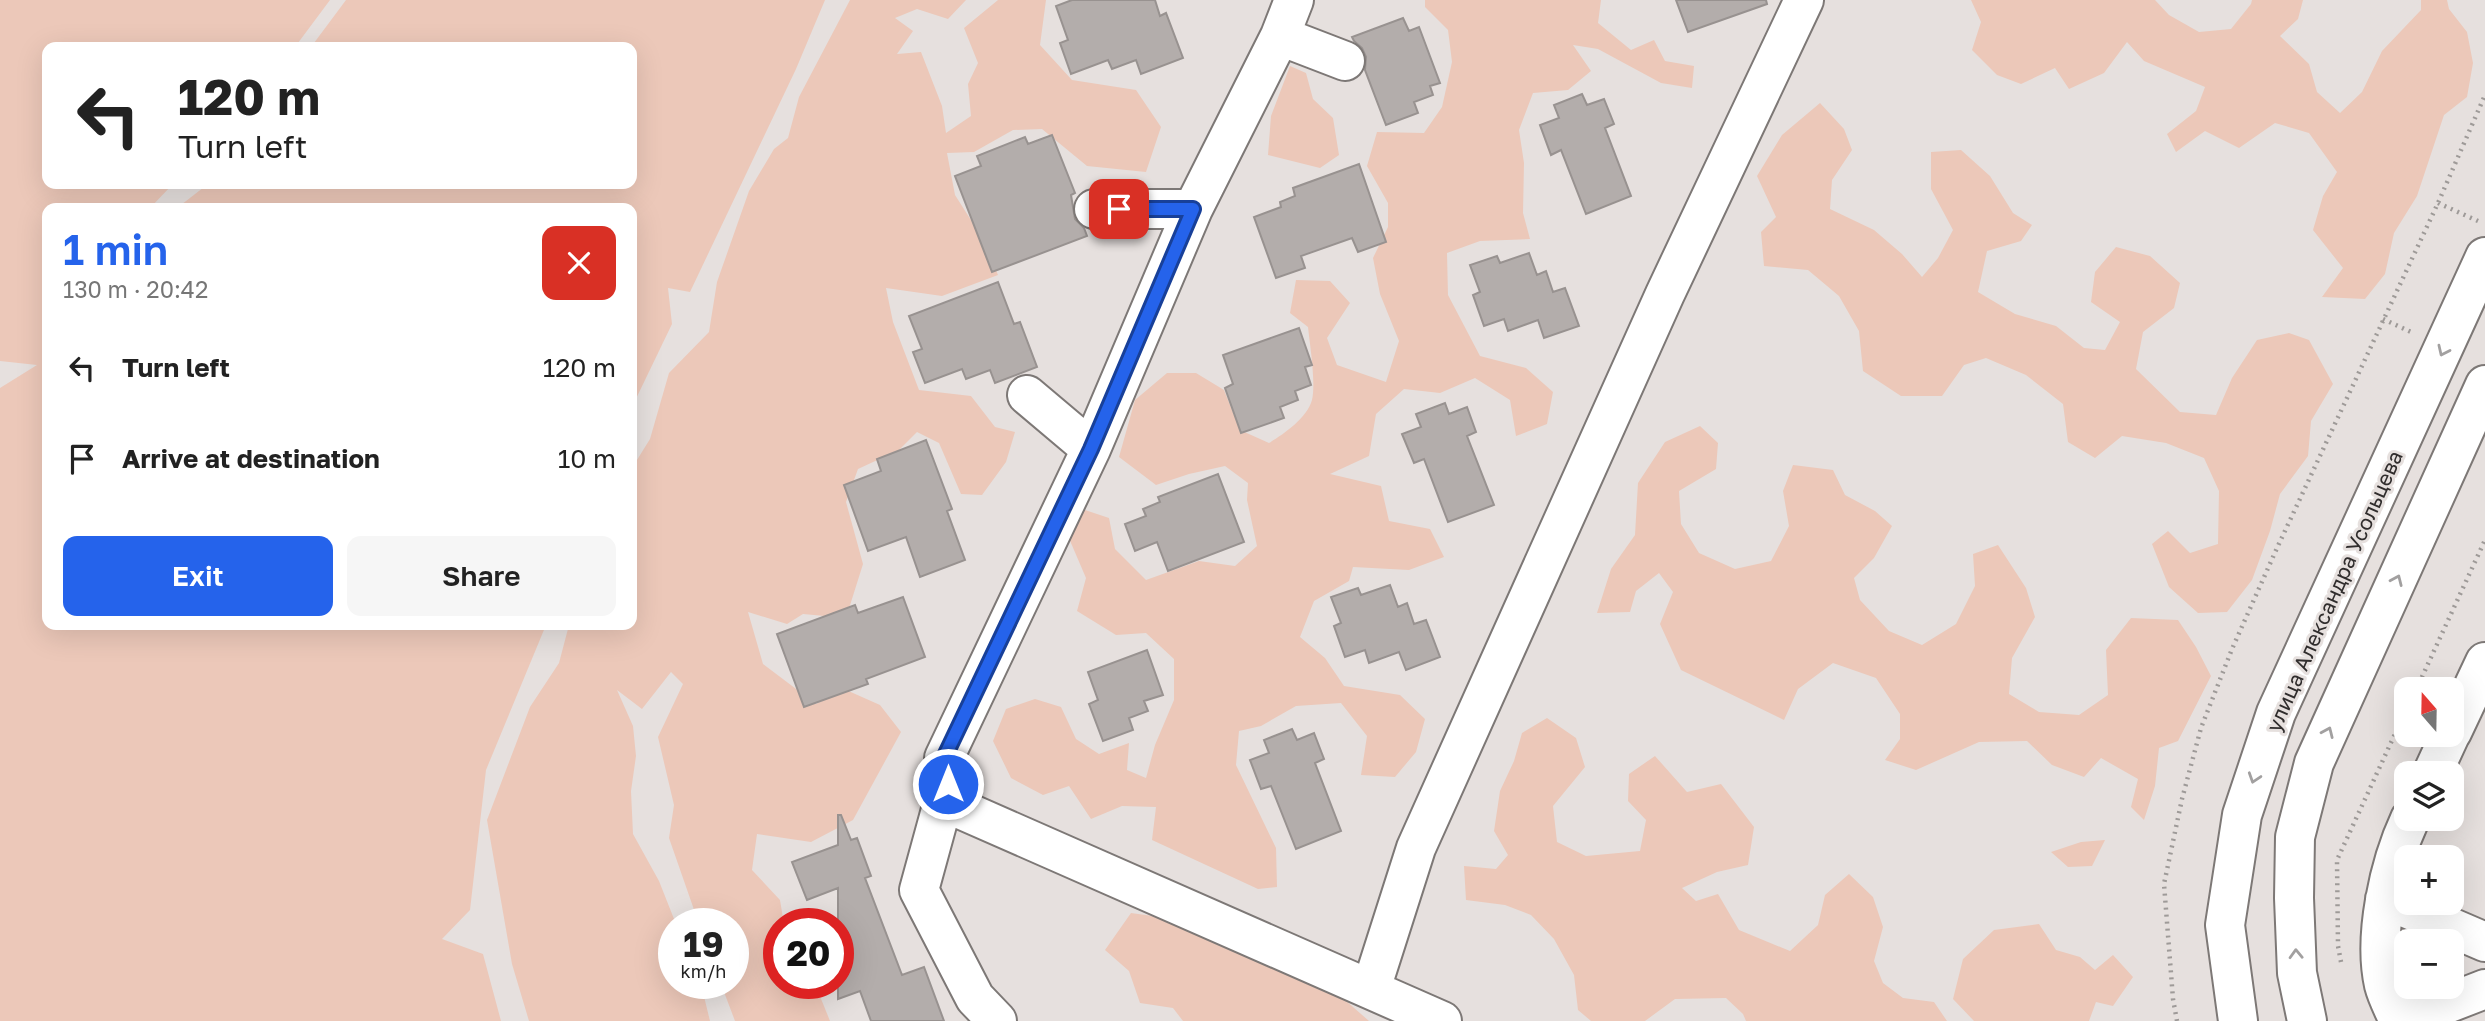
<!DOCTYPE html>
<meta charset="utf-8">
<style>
body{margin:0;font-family:"Golos Text",sans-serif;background:#f6f6f6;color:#222;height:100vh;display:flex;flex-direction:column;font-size:26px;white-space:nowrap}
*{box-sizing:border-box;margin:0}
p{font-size:23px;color:#767676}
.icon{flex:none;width:38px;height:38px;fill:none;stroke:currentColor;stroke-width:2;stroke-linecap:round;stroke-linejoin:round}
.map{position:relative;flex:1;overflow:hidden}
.panel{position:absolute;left:42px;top:203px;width:595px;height:427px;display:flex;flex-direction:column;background:#fff;border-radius:14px;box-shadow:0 7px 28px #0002}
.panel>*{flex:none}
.banner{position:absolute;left:42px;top:42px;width:595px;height:147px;border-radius:14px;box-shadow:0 7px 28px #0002;background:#fff;color:#222;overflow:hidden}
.needle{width:46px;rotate:340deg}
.fabs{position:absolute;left:2394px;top:677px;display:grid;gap:14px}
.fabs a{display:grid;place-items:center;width:70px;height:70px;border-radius:14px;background:#fff;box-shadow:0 7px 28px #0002;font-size:35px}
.speed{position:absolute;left:658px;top:908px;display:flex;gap:14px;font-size:35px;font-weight:700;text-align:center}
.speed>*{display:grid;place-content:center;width:91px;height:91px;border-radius:50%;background:#fff;box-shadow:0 7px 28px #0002;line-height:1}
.speed small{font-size:18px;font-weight:400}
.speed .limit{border:10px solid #d22;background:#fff;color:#111}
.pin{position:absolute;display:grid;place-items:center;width:60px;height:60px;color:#fff;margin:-30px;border-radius:14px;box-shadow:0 4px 10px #0006}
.me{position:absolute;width:77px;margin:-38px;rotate:0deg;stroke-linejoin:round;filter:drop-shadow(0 0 5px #0008)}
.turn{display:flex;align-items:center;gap:24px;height:147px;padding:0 21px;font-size:32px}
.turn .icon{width:91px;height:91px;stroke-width:2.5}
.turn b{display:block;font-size:49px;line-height:60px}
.round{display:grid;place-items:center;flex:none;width:74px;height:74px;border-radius:14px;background:#f6f6f6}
.head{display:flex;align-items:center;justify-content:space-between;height:119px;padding:0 21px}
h1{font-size:42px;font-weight:600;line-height:52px;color:#2563eb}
.cta{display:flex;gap:14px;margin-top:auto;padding:14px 21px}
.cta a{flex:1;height:80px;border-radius:14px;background:#2563eb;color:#fff;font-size:28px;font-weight:600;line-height:80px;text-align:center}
.cta a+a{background:#f6f6f6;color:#222}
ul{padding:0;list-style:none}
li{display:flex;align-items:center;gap:21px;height:91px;padding:0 21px}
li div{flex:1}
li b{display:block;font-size:26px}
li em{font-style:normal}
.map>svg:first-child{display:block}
.green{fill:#ecc8b9}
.building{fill:#b3adab;stroke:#989290;stroke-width:2}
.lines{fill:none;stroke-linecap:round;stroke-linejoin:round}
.minor-casing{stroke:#7d7876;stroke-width:42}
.path{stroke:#9e9a98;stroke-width:4.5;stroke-dasharray:2 5;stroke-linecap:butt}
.minor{stroke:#fff;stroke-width:38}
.oneway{stroke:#a2a0a0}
.route-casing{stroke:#184099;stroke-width:18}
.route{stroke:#2563eb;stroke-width:12}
.labels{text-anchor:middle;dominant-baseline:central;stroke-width:6;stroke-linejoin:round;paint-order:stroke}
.street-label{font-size:21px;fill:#302d2d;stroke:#e6e0de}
</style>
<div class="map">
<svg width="2485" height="1021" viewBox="0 0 2485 1021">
<rect width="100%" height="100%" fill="#e6e0de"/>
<path class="green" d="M0,0h330l-35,47h-248v137h126l-23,24h-103v96l-3,4 3,2v315h499l-60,145 -16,140 -28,29 41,15 18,67h-501v-633l37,-23 -37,-4z
M346,0h479l-29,69 -106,223 -22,-4 4,36 -40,83v-199h-455l31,-24h424v-137h-321z
M850,0h116l-18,19 -31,-10 -22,9 18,13 -16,23 24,-2 21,54 4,27 25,-17 -3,-32 10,-21 -14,-35 34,-28h48l-6,45 32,35 64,10 25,37 -15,45 -59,-6 -45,-37 -29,1 -39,22 -27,1 8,42 28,44 15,36 -56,21 -56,-8 7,34 26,68 52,6 24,31 20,5 -9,30 -24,33 -21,-1 -22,-51 -22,-11 -18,18 -41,19 -12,33 17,62 -17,54 -43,-4 -16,10 -39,-12 15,52 53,40 28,-15 36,16 21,27 -48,88 -42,22 -54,-8 -5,36 28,30 4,24h-5v60h36l15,37h-95l-14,-37h12v-60h-34l-30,-86 5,-33 -16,-68 25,-53 -12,-12 -29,37 -25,-19 16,36 3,30 -5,35 2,43 26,47 17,43h-2v60h27l9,37h-181l-17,-57 -25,-144 43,-113 29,-44 10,-38h63v-157l18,-29 19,-66 40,-41 8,-50 32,-91 25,-42 14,-11 11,-41z
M1425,0h176l-3,23 33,27 23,-10 11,21 29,5 -2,22 -31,-5 -63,-34 -25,-4 18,26 -23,19 -35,3 -14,37 5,33 -1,50 7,26 -50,2 -33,12 1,42 32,61 46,12 27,24 -6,32 -31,12 -6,-36 -35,-22 -35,15 -36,-4 -28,25 -7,42 -39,18 51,12 8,35 41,8 14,28 -35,13 -56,-3 -4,14 -35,20 -14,36 25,21 19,28 56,9 25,24 -9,33 -21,25 -34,-2 6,-39 -26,-33 -45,3 -35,20 -22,5 -3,34 40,83 1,39 -19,2 -106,-49 4,-33 -34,-1 -31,13 -22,-33 -26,9 -32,-17 -18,-37 13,-32 29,-10 26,8 15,32 23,15 30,-11 -2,27 19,8 9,-33 19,-45v-41l-28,-26 -30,2 -39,-24 9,-33 -18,-42 14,-27 27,9 6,31 31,31 53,-19 36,5 22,-20 -10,-46 1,-17 -23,-17 -36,8 -33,11 -37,-28 16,-57 32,-27h29l28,17 16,40 29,13c15,-9 38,-25 43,-43 4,-18 -2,-54 -4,-73l-18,-14 6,-33 34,1 20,22 -23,35 10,27 49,17 13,-41 -19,-47 -7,-36 15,-31v-24l-21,-37 10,-34 47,1 18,-26 10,-45 -4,-32 -23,-23z
M1971,0h184l14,15 30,17 32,-3 20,-25 1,-4h51l-5,19 -18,17 29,28 8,28 23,21 22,-21 20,-41 39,-41v-10h26l2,9 18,23 6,31 -6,34 -23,18 -27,81 -23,37 -9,41 -20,25 -43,-2 21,-29 -30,-38 10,-34 14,-24 -28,-39 -34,-10 -36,25 -34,-17 -29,21 -9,-18 29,-23 9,-24 -61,-26 -17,-19 -23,31 -35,16 -14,-21 -34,16 -24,-9 -25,-25 9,-28z
M1290,66l16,7 7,26 20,19 6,37 -19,13 -52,-13 3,-39z
M1820,103l24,26 8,21 -20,30 -2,29 44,21 28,24 20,23 16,-19 15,-28 -22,-41v-37l30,-2 29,26 23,37 19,12 -11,16 -34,10 -9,41 37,22 41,12 28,22 21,2 15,-28 -29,-20 4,-30 21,-25 34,9 30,27 -6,25 -31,24 -7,37 44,43 36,3 16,-37 25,-38 32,-7 20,7 24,44 -22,37 -3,35 -28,38 -10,37 -18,49 -25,32 -29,1 -29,-26 -17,-43 16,-13 22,22 28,-9 1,-53 -15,-33 -38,-15 -44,-7 -27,22 -27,-16 -5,-38 -37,-29 -40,-17 -22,7 -22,31h-41l-38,-25 -4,-40 -20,-35 -31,-26 -44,-4 -3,-34 15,-15 -19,-41 25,-41z
M1700,426l18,17 -2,26 -37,22 2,33 18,29 36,16 36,-8 18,-35 -6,-35 10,-26 40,5 12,25 30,16 17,15 -18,32 -20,20 6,22 29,31 33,14 34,-21 19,-38 -2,-32 25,-9 28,43 9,29 -23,41 -3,36 30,18 40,3 29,-20 -2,-45 25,-32 47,2 18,27 15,29 -33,65 -19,7 -4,38 -11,34 -13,-13 7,-28 -37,-21 -17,19 -32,-12 -25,-24 -48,1 -63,28 -31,-10 15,-21v-25l-24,-36 -43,-15 -35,26 -14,31 -103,-50 -21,-46 13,-32 -14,-19 -23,18 -6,21 -33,1 14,-44 24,-34 3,-52 27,-41z
M1547,718l29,20 9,29 -32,39 4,36 29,14 54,-5 6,-31 -18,-19 1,-27 26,-18 32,36 34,-8 33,43 -6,38 -31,7 -35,16 14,13 22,-7 21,36 51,21 28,-26 7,-30 24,-21 24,23 10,30 -9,34 9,22 20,15 31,4 13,19h-201l-3,-7 -17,-16 -51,1 -30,22h-54l-13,-11 -4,-35 -20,-36 -23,-24 -26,-10 -39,-5 -2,-34 32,3 12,-14 -14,-24 6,-40 14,-30 8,-28z
M2105,840l-13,26 -24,1 -17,-15 30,-10z
M1131,913l43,6 104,44 67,37 24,21h-186l-10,-13 -33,-5 -11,-32 -24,-21z
M2039,924l17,26 24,7 15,13 18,-15 20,22 -20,29 -17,-4 -7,19h-115l-21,-22 10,-40 31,-29z"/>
<path class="building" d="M1072,0h83l5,16 6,-3 17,45 -42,16 -5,-14 -24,9 -4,-9 -37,14 -11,-31 8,-3 -12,-34z
M1676,0h90l1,4 -79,28z
M1403,18l6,13 10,-4 21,56 -10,3 3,9 -19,7 4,11 -32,12 -21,-55 1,-13 -4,-9 -8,-7 -2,-4z
M1582,94l5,11 17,-6 10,25 -9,4 26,68 -45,18 -25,-64 -10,5 -11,-30 19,-7 -5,-13z
M1052,135l23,58 -4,2 4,24 9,9 3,8 -95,36 -37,-96 26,-10 -4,-10 48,-19 3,7z
M1359,164l27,78 -28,10 -6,-14 -51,18 4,12 -29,10 -22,-61 27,-10 -1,-5 15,-6 -2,-8z
M1529,253l8,22 9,-4 7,21 12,-4 14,38 -35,12 -6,-18 -30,11 -4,-12 -20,7 -11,-31 7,-3 -10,-27 27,-9 3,7z
M998,282l16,42 6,-2 17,45 -42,16 -5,-13 -24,9 -4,-10 -37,14 -12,-31 9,-3 -13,-33z
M1299,328l13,37 -7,2 6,18 -16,6 3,9 -18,7 4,11 -43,15 -16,-45 8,-4 -10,-29z
M1445,403l4,11 18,-7 9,25 -9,4 27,69 -46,17 -24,-63 -10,4 -12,-29 19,-7 -5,-13z
M926,440l26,69 -5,2 18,49 -45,17 -14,-40 -38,14 -24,-66 37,-14 -4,-12z
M1218,474l26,68 -76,29 -11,-29 -22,9 -10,-27 21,-8 -3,-7 17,-7 -2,-5z
M1390,585l8,22 9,-4 7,21 12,-4 14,37 -34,13 -7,-18 -30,11 -4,-13 -20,7 -11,-31 7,-3 -10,-26 27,-9 3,7z
M903,597l22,60 -59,22 2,5 -64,23 -27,-73 78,-29 3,8z
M1147,650l16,45 -19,6 4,10 -19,7 4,12 -30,11 -14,-37 9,-4 -10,-28z
M1292,729l5,11 17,-7 10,26 -9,4 26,68 -45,18 -25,-63 -10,3 -11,-29 19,-7 -5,-13z
M838,815h3l10,25 6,-2 14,38 -6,2 37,97 22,-8 20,54h-73l-11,-30 -22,8v-111l-31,12 -15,-38 46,-17z"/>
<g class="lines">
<g class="minor-casing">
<path id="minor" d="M1294,0l-14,36 -87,173 -102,240 -147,309 4,26 12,25 482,212
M1280,36l65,25
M1094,209h99
M1027,395l64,54
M2452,732l33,-70
M2432,774l18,-39
M948,784l-29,106 56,108 22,23
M2385,899l100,43
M1371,989l45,-141 249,-554 139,-294
M2238,1021l-13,-96 17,-110 34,-102 209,-456
M2307,1021l-10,-48 -3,-75 1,-61 19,-74 171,-378
M2399,1021c-5,-11 -12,-24 -15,-36 -11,-49 5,-121 26,-166
M2403,1021l82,-32"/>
</g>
<path class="path" d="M2438,203l40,18
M2383,319l28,13
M2416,690l69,-150
M2341,962l-3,-16 -1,-86 69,-150
M2177,1021l-4,-22 -9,-115 18,-85 19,-71 31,-79 45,-101 161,-345 47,-108"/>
<use href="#minor" class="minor"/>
</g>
<defs><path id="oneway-chevron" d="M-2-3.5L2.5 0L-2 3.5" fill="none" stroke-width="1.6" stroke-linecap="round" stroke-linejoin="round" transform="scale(1.75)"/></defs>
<g class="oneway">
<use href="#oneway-chevron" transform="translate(2443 351) rotate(115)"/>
<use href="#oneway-chevron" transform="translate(2397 580) rotate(-66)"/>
<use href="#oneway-chevron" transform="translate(2328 732) rotate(-66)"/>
<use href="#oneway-chevron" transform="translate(2254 778) rotate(108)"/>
<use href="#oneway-chevron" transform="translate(2296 954) rotate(-92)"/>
</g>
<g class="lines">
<g class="route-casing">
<path id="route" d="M948,784l-4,-26 147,-309 102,-240h-74"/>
</g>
<use href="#route" class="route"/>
</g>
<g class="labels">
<g class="street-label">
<text transform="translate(2334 591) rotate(-66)">улица Александра Усольцева</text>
</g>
</g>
</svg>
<div class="fabs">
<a><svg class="needle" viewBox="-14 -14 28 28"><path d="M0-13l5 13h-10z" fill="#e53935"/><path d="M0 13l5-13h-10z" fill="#767676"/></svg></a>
<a><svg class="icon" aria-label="layers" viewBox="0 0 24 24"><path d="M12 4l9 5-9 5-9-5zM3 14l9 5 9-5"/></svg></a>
<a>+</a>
<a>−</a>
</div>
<div class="speed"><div>19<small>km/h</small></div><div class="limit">20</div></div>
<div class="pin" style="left:1119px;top:209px;background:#d93025"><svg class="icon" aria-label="arrive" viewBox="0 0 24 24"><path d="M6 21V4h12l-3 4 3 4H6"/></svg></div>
<svg class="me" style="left:948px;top:784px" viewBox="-20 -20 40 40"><circle r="17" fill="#2563eb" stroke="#fff" stroke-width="3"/><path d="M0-11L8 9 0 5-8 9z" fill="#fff"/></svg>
<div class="banner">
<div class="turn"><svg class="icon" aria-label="left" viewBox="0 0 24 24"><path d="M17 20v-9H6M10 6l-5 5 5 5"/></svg><div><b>120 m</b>Turn left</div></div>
</div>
<section class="panel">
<div class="head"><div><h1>1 min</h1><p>130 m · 20:42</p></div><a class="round" style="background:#d93025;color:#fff"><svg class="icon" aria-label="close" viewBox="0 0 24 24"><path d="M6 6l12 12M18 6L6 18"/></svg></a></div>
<ul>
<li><svg class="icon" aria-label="left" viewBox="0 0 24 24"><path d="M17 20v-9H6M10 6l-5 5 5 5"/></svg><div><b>Turn left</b></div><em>120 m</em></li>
<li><svg class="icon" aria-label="arrive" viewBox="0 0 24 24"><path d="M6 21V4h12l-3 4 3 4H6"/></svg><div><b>Arrive at destination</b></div><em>10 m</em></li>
</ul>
<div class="cta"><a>Exit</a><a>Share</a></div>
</section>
</div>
